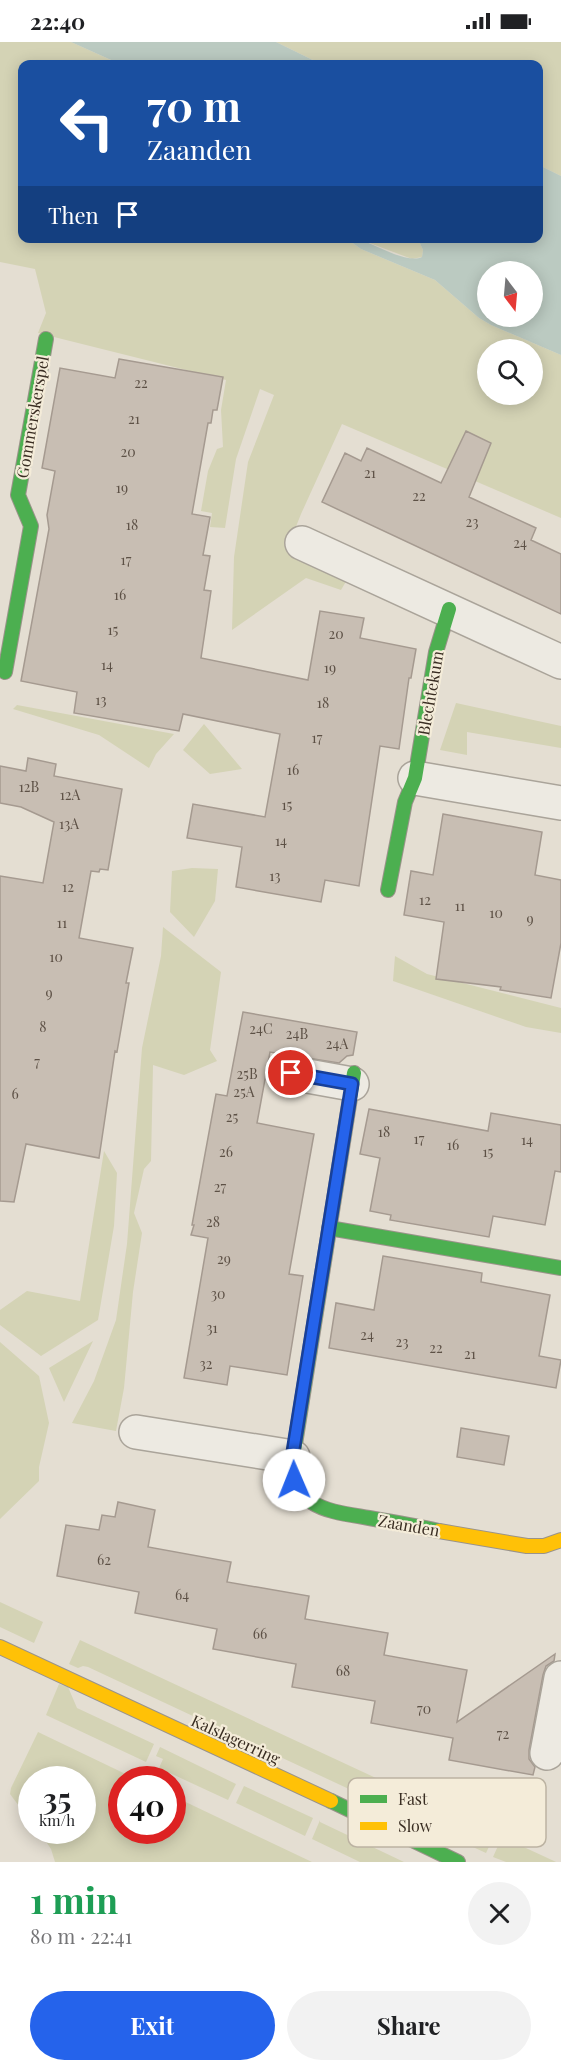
<!DOCTYPE html>
<meta charset="utf-8">
<style>
body{margin:0;font-family:"Playfair Display",serif;background:#f2f2f2;color:#202124;height:100vh;display:flex;flex-direction:column;font-size:22px;white-space:nowrap}
*{box-sizing:border-box;margin:0}
p{font-size:20px;color:#757577}
.icon{flex:none;width:33px;height:33px;fill:none;stroke:currentColor;stroke-width:2;stroke-linecap:round;stroke-linejoin:round}
.map{position:relative;height:1820px;overflow:hidden}
.details{display:flex;flex-direction:column;background:#fff;flex:1}
.details>*{flex:none}
.guide{position:absolute;left:18px;top:18px;width:525px;height:183px;border-radius:12px;box-shadow:0 3px 15px #0003;background:#1a4fa0;color:#fff;overflow:hidden}
.needle{width:39px;rotate:164deg}
.controls{position:absolute;left:477px;top:219px;display:grid;gap:12px}
.controls a{display:grid;place-items:center;width:66px;height:66px;border-radius:50%;background:#fff;box-shadow:0 3px 15px #0003;font-size:30px}
.speed{position:absolute;left:18px;top:1724px;display:flex;gap:12px;font-size:30px;font-weight:700;text-align:center}
.speed>*{display:grid;place-content:center;width:78px;height:78px;border-radius:50%;background:#fff;box-shadow:0 3px 15px #0003;line-height:1}
.speed small{font-size:15px;font-weight:400}
.speed .limit{border:9px solid #d22;background:#fff;color:#111}
.pin{position:absolute;display:grid;place-items:center;width:51px;height:51px;color:#fff;margin:-26px;border:3px solid #fff;border-radius:50%;box-shadow:0 2px 6px #0007}
.me{position:absolute;width:66px;margin:-33px;rotate:359deg;stroke-linejoin:round;filter:drop-shadow(0 0 4px #0008)}
.turn{display:flex;align-items:center;gap:21px;height:126px;padding:0 30px;font-size:27px}
.turn .icon{width:78px;height:78px;stroke-width:2.5}
.turn b{display:block;font-size:42px;line-height:51px}
.then{display:flex;align-items:center;height:57px;padding:0 30px;background:#0003;gap:12px;font-size:22px}
.round{display:grid;place-items:center;flex:none;width:63px;height:63px;border-radius:32px;background:#f2f2f2}
.summary{display:flex;align-items:center;justify-content:space-between;height:102px;padding:0 30px}
h1{font-size:36px;font-weight:700;line-height:45px;color:#1e9e55}
.primary-button{display:flex;gap:12px;margin-top:auto;padding:12px 30px}
.primary-button a{flex:1;height:69px;border-radius:36px;background:#2563eb;color:#fff;font-size:24px;font-weight:700;line-height:69px;text-align:center}
.primary-button a+a{background:#f2f2f2;color:#202124}
.status{display:flex;justify-content:space-between;align-items:center;height:42px;padding:0 30px;background:#fff;direction:ltr}
.status svg{height:16px;fill:currentColor}
.map>svg:first-child{display:block}
.green{fill:#d4d3b5;fill-rule:evenodd}
.water{fill:#bbcac1;fill-rule:evenodd}
.building{fill:#c8beb3;stroke:#a59a90;stroke-width:1.5}
.lines{fill:none;stroke-linecap:round;stroke-linejoin:round}
.street-casing{stroke:#aaa49a;stroke-width:36}
.fast-casing{stroke:#9a938a;stroke-width:16}
.slow-casing{stroke:#9a938a;stroke-width:16}
.street{stroke:#edeae2;stroke-width:33}
.fast{stroke:#4caf50;stroke-width:14}
.slow{stroke:#ffc107;stroke-width:14}
.route-casing{stroke:#184099;stroke-width:15}
.route{stroke:#2563eb;stroke-width:10}
.labels{text-anchor:middle;dominant-baseline:central;stroke-width:4.5;stroke-linejoin:round;paint-order:stroke}
.number-label{font-size:14px;fill:#5d5146}
.street-label{font-size:16px;fill:#392d22;stroke:#f4ecd9}
.key{fill:#f4ecd9;stroke:#bcb3a2;stroke-width:1.5}
.key-label{font-size:16px;fill:#392d22}
</style>
<div class="status"><b>22:40</b><svg viewBox="0 0 49 12"><path d="M0 12V9h3v3zM5 12V6h3v6zM10 12V3h3v9zM15 12V0h3v12zM26 1h20v11H26zM47 4h2v5h-2z"/></svg></div>
<div class="map">
<svg width="561" height="1820" viewBox="0 0 561 1820">
<rect width="100%" height="100%" fill="#e4ded2"/>
<path class="green" d="M0,0h71l49,22h-98v174l325,1 14,10 74,31 44,38 12,7 70,30v163l-219,-94 -41,90 -6,15 -3,20 8,12 48,17 -7,12 -35,-12 -74,52 2,-73 14,-95 26,-67 -14,-6 -24,70 -11,69 -15,-1 2,-14 -11,-2 7,-40 9,-22 6,-2 -2,-37 5,-30 -188,-47 8,-20 -11,-44 -35,-7zM488,308h44v44h-44z
M276,0h285v134l-22,-11 -1,-101h-217z
M359,197h59l5,11 -1,7 -10,2z
M456,661l105,23v22l-94,-16v23l-27,-5z
M17,663l157,29 -18,20 -7,14 -50,-33 -86,-26z
M204,682l38,45 -32,5 -27,-24z
M192,826l26,1 -3,32 -21,36 -24,-25 2,-41z
M163,885l58,45 -11,78 7,11 -33,14 -31,-10 -2,96 -7,8 -10,44 8,20 -9,59 -9,96 -8,43 -44,-8 22,-42 22,-61 11,-76 15,-196 19,-92z
M395,914l32,18 134,34v25l-35,-6 -133,-46z
M104,1109l13,22 -3,53 -16,94 -57,36 -41,-31v-15l27,-19 53,10z
M93,1299l-29,61 -15,-34z
M0,1300l39,34 10,47 -10,44v14l-39,38z
M0,1560l43,20 -9,21 -34,-16z
M80,1598l356,166 -8,20 -340,-159 -5,-1 -5,2 -9,-4z
M59,1642l9,3 9,21 77,36 -8,18 -100,-47z
M38,1690l98,47h-14v51h50l1,-34 139,66h-257l-4,-13 -13,-19h44v-51h-50l-1,43 -21,-28 1,-6z
M160,1705l76,37 -8,16 -69,-32 4,-9 -7,-3z
M244,1744l69,32 -8,18 -69,-33z
M447,1768l48,24 -9,19 -48,-22z
M320,1778v2l84,40h-44l-48,-23z
M502,1795l52,24 2,1h-50l-13,-5z"/>
<path class="water" d="M71,0h205l45,22h-201z
M539,123l22,11v179l-70,-30 -12,-7 -44,-38 -74,-31 -14,-10c5,0 10,-1 14,1 15,5 46,24 61,17l1,-7 -5,-11 120,-1zM488,230h44v44h-44z"/>
<path class="building" d="M119,317l104,18 -6,33h-4l-2,13h-3l-16,91 18,3 -7,38 7,1 -6,34 7,1 -10,67 107,22 12,-69 44,7 -4,20 56,11 -5,29h-2l-10,71 -19,-3 -21,140 -34,-6 -4,22 -85,-15 6,-40 -55,-9 6,-34 72,13 15,-83 -97,-20 -4,17 -105,-18 3,-21 -56,-11 28,-152 -2,-14 8,-44 -13,-3 18,-100 55,10z
M466,389l25,12 -22,54 67,31 -5,12 30,14v60l-239,-112 23,-49 16,8 6,-13 74,35z
M28,716l28,6 -2,12 68,13 -14,81 -8,-1 -1,3 -8,-1 -12,67 54,10 -7,35h3l-12,69 -2,-1 -16,107 -73,-14 -12,58 -14,-1v-325l43,7 11,-61 -33,-15 -21,-4v-37l26,5z
M443,772l99,18 -7,43 26,5v63l-10,55 -51,-8 1,-3 -65,-8 8,-57 -40,-7 7,-44 22,4z
M243,970l114,20 -4,23 -6,1 -8,7 -69,-11 -13,71 57,11 -25,140 14,2 -16,99 -57,-9 -3,19 -43,-7 24,-140 -17,-3 3,-10h-2l24,-131 11,2z
M369,1067l119,22 3,-18 70,12v47l-6,-1 -10,54 -52,-9 -4,21 -99,-17 1,-5 -21,-4 10,-53 -20,-4z
M383,1214l99,17 -1,9 69,13 -11,61 22,4 -5,28 -227,-40 7,-45 38,7z
M461,1386l48,8 -5,29 -47,-8z
M118,1460l37,8 -7,37 83,15 -4,20 82,14 -4,23 83,14 -4,22 83,15 -10,52 98,-68 -1,7 -8,5 -3,9 -14,75v9l6,8 -2,8 -84,-15 4,-22 -82,-15 4,-22 -83,-14 4,-23 -83,-15 4,-20 -82,-16 4,-21 -82,-16 9,-51 33,5 3,-15 13,2z"/>
<g class="lines">
<g class="street-casing">
<path id="street" d="M302,501l259,119
M415,736l146,25
M291,1031l61,11
M136,1390l157,25
M547,1711l14,-75"/>
</g>
<g class="fast-casing">
<path id="fast" d="M5,630l26,-146 -13,-31 28,-156
M388,848l17,-88 10,-24 21,-126 13,-43
M354,1031l-61,384c-2,52 36,54 76,61 23,4 46,8 70,13
M329,1186l232,40
M331,1759l127,61"/>
</g>
<g class="slow-casing">
<path id="slow" d="M439,1489l88,15h17l17,-6
M0,1605l331,154"/>
</g>
<use href="#street" class="street"/>
<use href="#fast" class="fast"/>
<use href="#slow" class="slow"/>
</g>
<g class="lines">
<g class="route-casing">
<path id="route" d="M291,1031l61,11 -60,374 -1,11 3,11"/>
</g>
<use href="#route" class="route"/>
</g>
<g class="labels">
<g class="number-label">
<text x="141" y="340">22</text>
<text x="134" y="376">21</text>
<text x="128" y="409">20</text>
<text x="370" y="430">21</text>
<text x="122" y="445">19</text>
<text x="419" y="453">22</text>
<text x="472" y="479">23</text>
<text x="132" y="482">18</text>
<text x="520" y="500">24</text>
<text x="126" y="517">17</text>
<text x="120" y="552">16</text>
<text x="113" y="587">15</text>
<text x="336" y="591">20</text>
<text x="107" y="622">14</text>
<text x="330" y="625">19</text>
<text x="101" y="657">13</text>
<text x="323" y="660">18</text>
<text x="317" y="695">17</text>
<text x="293" y="727">16</text>
<text x="29" y="744">12B</text>
<text x="70" y="752">12A</text>
<text x="287" y="762">15</text>
<text x="69" y="781">13A</text>
<text x="281" y="798">14</text>
<text x="275" y="833">13</text>
<text x="68" y="844">12</text>
<text x="425" y="857">12</text>
<text x="460" y="863">11</text>
<text x="496" y="870">10</text>
<text x="530" y="876">9</text>
<text x="62" y="880">11</text>
<text x="56" y="914">10</text>
<text x="49" y="950">9</text>
<text x="43" y="984">8</text>
<text x="261" y="986">24C</text>
<text x="297" y="991">24B</text>
<text x="337" y="1001">24A</text>
<text x="37" y="1019">7</text>
<text x="247" y="1031">25B</text>
<text x="244" y="1049">25A</text>
<text x="15" y="1051">6</text>
<text x="232" y="1074">25</text>
<text x="384" y="1089">18</text>
<text x="419" y="1096">17</text>
<text x="527" y="1097">14</text>
<text x="453" y="1102">16</text>
<text x="226" y="1109">26</text>
<text x="488" y="1109">15</text>
<text x="220" y="1144">27</text>
<text x="213" y="1179">28</text>
<text x="224" y="1216">29</text>
<text x="218" y="1251">30</text>
<text x="212" y="1285">31</text>
<text x="367" y="1292">24</text>
<text x="402" y="1299">23</text>
<text x="436" y="1305">22</text>
<text x="470" y="1311">21</text>
<text x="206" y="1321">32</text>
<text x="104" y="1517">62</text>
<text x="182" y="1552">64</text>
<text x="260" y="1591">66</text>
<text x="343" y="1628">68</text>
<text x="424" y="1666">70</text>
<text x="503" y="1691">72</text>
</g>
<g class="street-label">
<text transform="translate(32 375) rotate(-80)">Gommerskerspel</text>
<text transform="translate(430 651) rotate(-80)">Blechtekum</text>
<text transform="translate(409 1483) rotate(10)">Zaanden</text>
<text transform="translate(236 1697) rotate(25)">Kalslagerring</text>
</g>
</g>
<rect x="348" y="1736" width="198" height="69" rx="9" class="key"/>
<rect x="360" y="1753" width="27" height="8" fill="#4caf50"/>
<rect x="360" y="1780" width="27" height="8" fill="#ffc107"/>
<g class="key-label">
<text x="398" y="1763">Fast</text>
<text x="398" y="1790">Slow</text>
</g>
</svg>
<div class="controls">
<a><svg class="needle" viewBox="-14 -14 28 28"><path d="M0-13l5 13h-10z" fill="#e53935"/><path d="M0 13l5-13h-10z" fill="#757577"/></svg></a>
<a><svg class="icon" aria-label="search" viewBox="0 0 24 24"><circle cx="10" cy="10" r="6"/><path d="M15 15l6 6"/></svg></a>
</div>
<div class="speed"><div>35<small>km/h</small></div><div class="limit">40</div></div>
<div class="pin" style="left:291px;top:1031px;background:#d93025"><svg class="icon" aria-label="arrive" viewBox="0 0 24 24"><path d="M6 21V4h12l-3 4 3 4H6"/></svg></div>
<svg class="me" style="left:294px;top:1438px" viewBox="-20 -20 40 40"><circle r="19" fill="#fff"/><path d="M0-13L10 11 0 6-10 11z" fill="#2563eb"/></svg>
<div class="guide">
<div class="turn"><svg class="icon" aria-label="left" viewBox="0 0 24 24"><path d="M17 20v-9H6M10 6l-5 5 5 5"/></svg><div><b>70 m</b>Zaanden</div></div>
<div class="then">Then<svg class="icon" aria-label="arrive" viewBox="0 0 24 24"><path d="M6 21V4h12l-3 4 3 4H6"/></svg></div>
</div>
</div>
<section class="details">
<div class="summary"><div><h1>1 min</h1><p>80 m · 22:41</p></div><a class="round"><svg class="icon" aria-label="close" viewBox="0 0 24 24"><path d="M6 6l12 12M18 6L6 18"/></svg></a></div>
<div class="primary-button"><a>Exit</a><a>Share</a></div>
</section>
